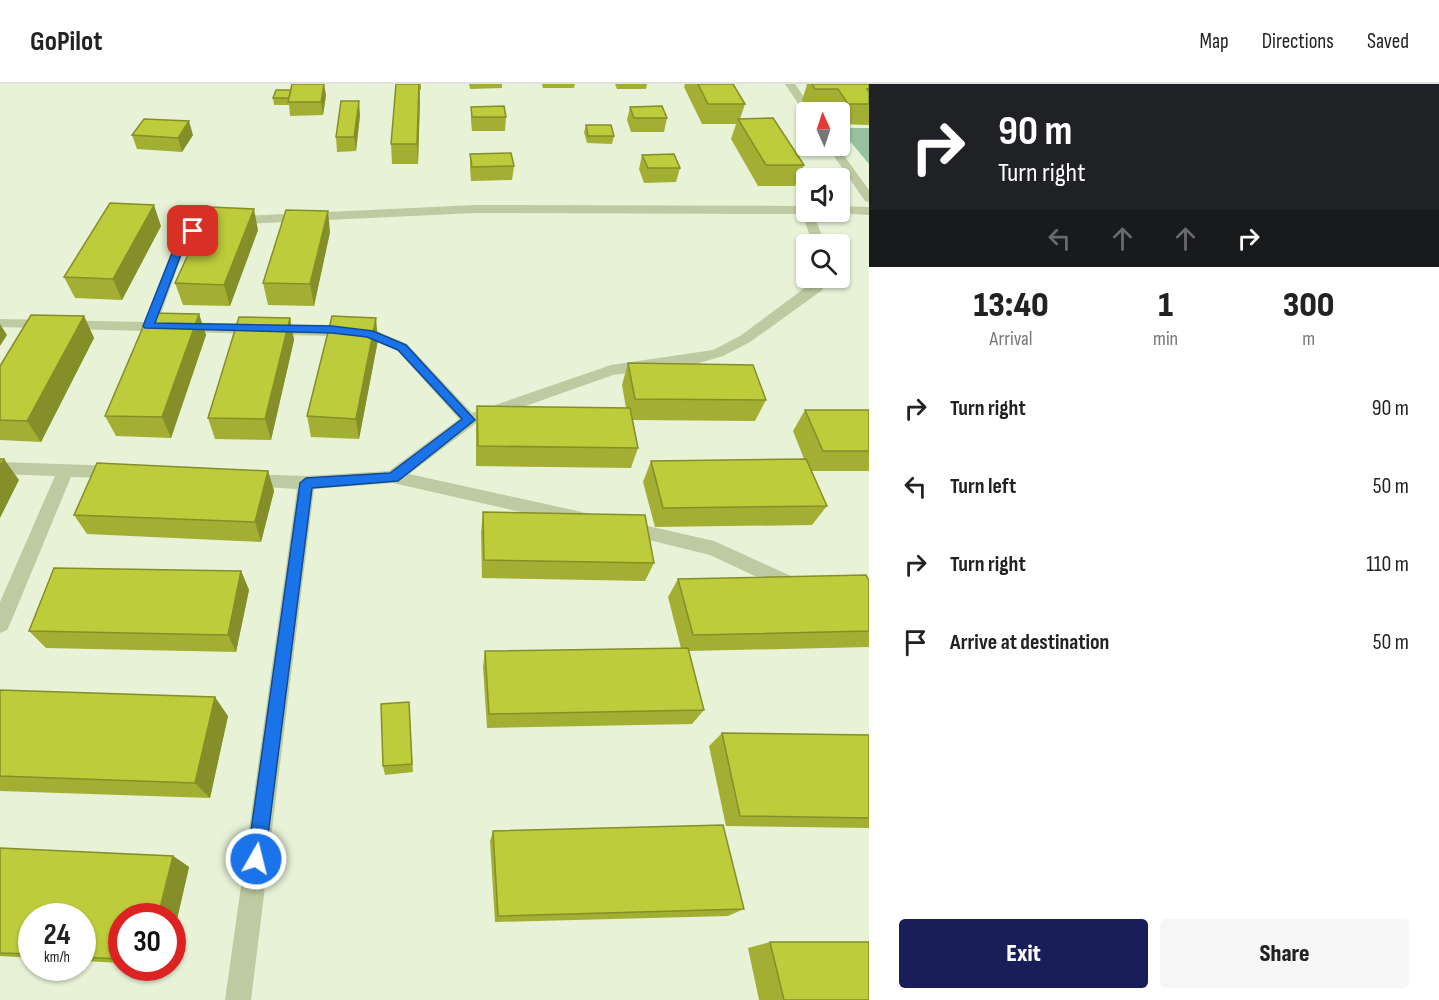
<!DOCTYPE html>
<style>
body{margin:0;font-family:"Sofia Sans Condensed",sans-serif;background:#f6f6f6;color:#222;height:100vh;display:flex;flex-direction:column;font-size:22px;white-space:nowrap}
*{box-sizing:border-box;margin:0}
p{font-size:20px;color:#767676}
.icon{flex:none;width:33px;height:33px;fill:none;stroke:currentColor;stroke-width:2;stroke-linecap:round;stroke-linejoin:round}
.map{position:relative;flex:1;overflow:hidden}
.panel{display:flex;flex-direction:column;background:#fff;width:570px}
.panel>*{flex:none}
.top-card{background:#202124;color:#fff;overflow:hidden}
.needle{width:39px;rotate:357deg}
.fabs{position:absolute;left:796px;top:18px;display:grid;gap:12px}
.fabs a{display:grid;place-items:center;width:54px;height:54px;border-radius:6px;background:#fff;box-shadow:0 2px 4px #0004;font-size:30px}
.speed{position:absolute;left:18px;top:819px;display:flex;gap:12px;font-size:30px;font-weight:700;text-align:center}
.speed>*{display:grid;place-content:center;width:78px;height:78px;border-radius:50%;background:#fff;box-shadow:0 2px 4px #0004;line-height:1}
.speed small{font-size:15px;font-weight:400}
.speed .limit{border:9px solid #d22;background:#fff;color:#111}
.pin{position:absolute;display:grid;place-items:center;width:51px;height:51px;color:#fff;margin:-26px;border-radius:12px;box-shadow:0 3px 9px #0006}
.me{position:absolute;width:66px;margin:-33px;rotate:8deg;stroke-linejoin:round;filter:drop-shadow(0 0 4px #0008)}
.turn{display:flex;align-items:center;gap:21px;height:126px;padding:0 30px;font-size:27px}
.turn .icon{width:78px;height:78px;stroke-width:2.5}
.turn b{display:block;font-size:42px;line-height:51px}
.lanes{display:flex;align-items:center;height:57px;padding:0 30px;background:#0003;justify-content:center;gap:30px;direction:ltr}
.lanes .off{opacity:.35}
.eta{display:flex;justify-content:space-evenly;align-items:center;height:102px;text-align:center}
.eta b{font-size:36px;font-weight:800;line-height:42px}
.button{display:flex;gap:12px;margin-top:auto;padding:12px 30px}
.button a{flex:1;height:69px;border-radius:6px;background:#191e58;color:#fff;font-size:24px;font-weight:800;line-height:69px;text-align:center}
.button a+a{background:#f6f6f6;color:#222}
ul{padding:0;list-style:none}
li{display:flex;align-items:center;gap:18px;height:78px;padding:0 30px}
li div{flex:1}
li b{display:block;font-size:22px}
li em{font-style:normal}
header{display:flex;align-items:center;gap:36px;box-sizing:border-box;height:84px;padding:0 30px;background:#fff;border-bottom:2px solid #e0e0e0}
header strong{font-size:28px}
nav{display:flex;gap:33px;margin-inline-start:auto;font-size:21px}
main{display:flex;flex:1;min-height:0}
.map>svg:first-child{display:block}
.green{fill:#96c19f}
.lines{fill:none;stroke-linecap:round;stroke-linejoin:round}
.minor{fill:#becaa2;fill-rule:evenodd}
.wall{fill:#a3af33}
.shaded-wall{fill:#848f29}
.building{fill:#bdcc3b;stroke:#848f29;stroke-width:1.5}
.route{fill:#1a73e8;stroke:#114b97;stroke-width:1.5}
</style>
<header>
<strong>GoPilot</strong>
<nav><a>Map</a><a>Directions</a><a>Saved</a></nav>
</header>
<main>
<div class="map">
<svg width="869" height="916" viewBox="0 0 869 916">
<rect width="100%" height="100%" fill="#e7f2d7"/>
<path class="green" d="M840,44h29v36l-29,-35z"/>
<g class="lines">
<path class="minor" d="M785,0h10l19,28 -9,2z
M827,62h10l32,44v12l-4,-1z
M475,121l332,1v6h6l12,32h-12l-11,-30 -327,-1 -252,12 -26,9 -11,10 -28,78 174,3 42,5 33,14 65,69 139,-48 102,-15 27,-14 78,-58h14l-11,13 -71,51 -27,14 -27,8 -83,11 -138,49 -66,50 173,38 6,2 3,5 -3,5 -6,2 -189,-43 -79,6 -63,511h-26l72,-511 -50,-3 -6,-1 -2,-5 2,-5 6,-1 59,2 83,-5 70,-52 -62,-69 -30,-13 -367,-10v-8l144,3 32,-82 13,-12 32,-11z
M840,122l29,1v8l-33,-2 4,-1z
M0,378l118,4 6,1 2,5 -2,5 -6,1 -47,-1 -61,147 -3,6 -7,3v-31l55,-126 -55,-2z
M626,437l88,20 77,35 14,2 2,6 -2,6 -16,2 -79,-37 -90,-22 -3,-5 3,-5z"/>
</g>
<path class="wall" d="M396,0h25v6h-1l-2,74h-26l-1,-20z
M469,0h33v4l-32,1z
M542,0h33l-1,4h-31z
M615,0h32l-1,5h-29z
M685,0h48l12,20 -5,15 64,46 -9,21h-37l-27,-47 5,-15h-34l-18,-37z
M806,0h63v41l-29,-1v-12h-9l-2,-3h-22l-5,-9 5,-15z
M326,11l-3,20 -33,1 -1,-11h-15l-1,-7z
M471,23l35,10 -1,14h-33l-1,-10z
M630,23l37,11 -3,14h-33l-4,-12z
M360,31l-4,36 -19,1 -1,-15z
M586,41l28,11 -2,8 -25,-1 -3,-11z
M132,51h61l-11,17 -45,-3z
M470,70l44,12 -2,14 -41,1 -1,-13z
M642,71l38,13 -4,14 -32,1 -5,-14z
M161,142l-39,74 -47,-2 -11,-21z
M258,146l-28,76 -47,-1 -8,-22z
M330,148l-16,74 -46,-1 -5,-22z
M199,230l7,21 -35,103 -55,-2 -11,-20z
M84,232l10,22 -53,104 -41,-2v-74z
M290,234l4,22 -23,100 -56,-1 -7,-21z
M378,256l-19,99 -48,-2 -4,-21z
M628,279l138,37 -11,21 -122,-1 5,28 -7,20 -155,-2v-39l1,-21 149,2 -4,-23z
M805,326h64v61h-57l15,35 -15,19 -157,2 -12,-45 8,-21 153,-2 -11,-28z
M268,387l6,20 -13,51 -174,-8 -13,-19z
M483,428l171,51 -9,18 -163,-3 -1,-46z
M241,487l8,19 -13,62 -190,-4 -17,-17z
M678,495l191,2v66l-180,4 15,59 -12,14 -205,4 -4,-61 2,-16 196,-3 -13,-51z
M0,606l228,26 -18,82 -210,-7z
M409,618l4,70 -28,3 -2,-9z
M722,649l147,2v93l-143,-2 -17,-80z
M493,747l251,78 -16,7 -233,6 -5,-81z
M0,764l173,8 16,11 -17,74v-25h-50v47l-40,-2v-45h-50v42l-32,-2z
M770,858l99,58h-110l-11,-52z"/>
<path class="shaded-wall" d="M324,0l2,11 -3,20 -2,-13z
M420,0v17l-2,63 -1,-20z
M359,17l1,14 -4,36 -2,-14z
M189,37l4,14 -11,17 -4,-14z
M154,121l7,21 -39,74 -9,-21z
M254,125l4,21 -28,76 -6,-21z
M328,127l2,21 -16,74 -4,-22z
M199,230l7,21 -35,103 -9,-21z
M84,232l10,22 -53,104 -14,-21z
M290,234l4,22 -23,100 -6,-21z
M376,234l2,22 -19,99 -3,-20z
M0,240l7,11 -7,11z
M4,375l15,21 -19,38v-51z
M268,387l6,20 -13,51 -6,-20z
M241,487l8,19 -13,62 -8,-17z
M215,613l13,19 -18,82 -15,-15z
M173,772l16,11 -17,74v-25h-14z"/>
<path class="building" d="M292,0h32l-3,18h-33z
M396,0h23l-2,60h-26z
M698,0h35l12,20h-37z
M812,0h57v5h-2l2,3v12h-21l-10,-15h-23z
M276,6h15l-2,8h-16z
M341,17h18l-5,36h-18z
M504,22l2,11h-34l-1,-10z
M662,22l5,12h-33l-4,-11z
M773,34l31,47h-38l-28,-46z
M144,35l45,2 -11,17 -46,-3z
M586,41h25l3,11h-26z
M511,69l3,13 -42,1 -2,-13z
M674,70l6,14h-32l-6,-13z
M110,119l44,2 -41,74 -49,-2z
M210,123l44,2 -30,76 -49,-2z
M286,126l42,1 -18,73 -47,-1z
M149,229l50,1 -37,103 -57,-1z
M31,231l53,1 -57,105 -27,-1v-54z
M332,232l44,2 -20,101 -49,-3z
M239,233l51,1 -25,101 -57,-1z
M628,279l125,2 13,35 -131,-1z
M477,322l153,2 8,40 -160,-2z
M805,326h64v41h-46z
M0,375h4l-4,8z
M806,375l21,47 -164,2 -12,-47z
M97,379l171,8 -13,51 -181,-7z
M483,428l162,3 9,48 -170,-3z
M54,484l187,3 -13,64 -199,-4z
M866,491l3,6v50l-176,4 -15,-56z
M688,564l16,62 -215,4 -4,-63z
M0,606l215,7 -20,86 -195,-7z
M409,618l3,62 -29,2 -2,-62z
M722,649l147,2v83l-129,-2z
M723,741l21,84 -246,7 -5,-85z
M0,764l173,8 -15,60h-36v43l-40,-2v-41h-50v38l-32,-1z
M770,858h99v58h-85z"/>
<path class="route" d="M193,144l5,3 -13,13 -30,79 177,3 41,5 33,14 69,75 -77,61 -86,7 -47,371 -2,6 -7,3 -6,-3 -3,-6 53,-376 6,-5 84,-5 72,-54 -64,-69 -31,-13 -35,-4 -187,-5 -2,-2 33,-83z"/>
</svg>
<div class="fabs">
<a><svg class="needle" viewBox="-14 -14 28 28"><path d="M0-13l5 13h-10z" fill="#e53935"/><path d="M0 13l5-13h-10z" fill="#767676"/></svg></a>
<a><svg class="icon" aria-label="sound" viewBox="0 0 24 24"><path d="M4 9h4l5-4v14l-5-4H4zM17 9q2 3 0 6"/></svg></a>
<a><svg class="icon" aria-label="search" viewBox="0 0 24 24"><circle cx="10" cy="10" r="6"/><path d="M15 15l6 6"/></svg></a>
</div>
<div class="speed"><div>24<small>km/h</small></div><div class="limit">30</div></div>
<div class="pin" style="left:193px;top:147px;background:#d93025"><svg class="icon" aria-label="arrive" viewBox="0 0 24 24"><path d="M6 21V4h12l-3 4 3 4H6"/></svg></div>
<svg class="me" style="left:256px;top:775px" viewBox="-20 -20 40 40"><circle r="17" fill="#1a73e8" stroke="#fff" stroke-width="3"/><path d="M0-11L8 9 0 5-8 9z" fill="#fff"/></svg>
</div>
<section class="panel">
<div class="top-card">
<div class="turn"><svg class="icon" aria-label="right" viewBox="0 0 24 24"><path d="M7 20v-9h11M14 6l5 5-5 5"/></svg><div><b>90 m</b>Turn right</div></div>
<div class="lanes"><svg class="icon off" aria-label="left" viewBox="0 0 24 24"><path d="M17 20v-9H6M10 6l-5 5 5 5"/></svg><svg class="icon off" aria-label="ahead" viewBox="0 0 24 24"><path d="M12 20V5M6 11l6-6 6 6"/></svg><svg class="icon off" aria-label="ahead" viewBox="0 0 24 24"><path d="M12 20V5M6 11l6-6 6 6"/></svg><svg class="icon" aria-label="right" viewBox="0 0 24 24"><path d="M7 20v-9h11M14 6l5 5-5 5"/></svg></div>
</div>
<div class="eta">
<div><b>13:40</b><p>Arrival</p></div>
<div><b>1</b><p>min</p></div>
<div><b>300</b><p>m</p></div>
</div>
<ul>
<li><svg class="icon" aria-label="right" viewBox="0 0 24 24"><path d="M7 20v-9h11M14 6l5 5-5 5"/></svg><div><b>Turn right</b></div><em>90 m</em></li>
<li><svg class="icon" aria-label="left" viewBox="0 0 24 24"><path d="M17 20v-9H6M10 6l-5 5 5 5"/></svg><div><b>Turn left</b></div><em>50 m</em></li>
<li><svg class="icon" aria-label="right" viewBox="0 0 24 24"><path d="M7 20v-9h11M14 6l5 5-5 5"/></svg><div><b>Turn right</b></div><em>110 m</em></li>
<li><svg class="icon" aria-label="arrive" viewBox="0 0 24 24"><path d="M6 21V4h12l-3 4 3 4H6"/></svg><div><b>Arrive at destination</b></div><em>50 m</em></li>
</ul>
<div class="button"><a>Exit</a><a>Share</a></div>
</section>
</main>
